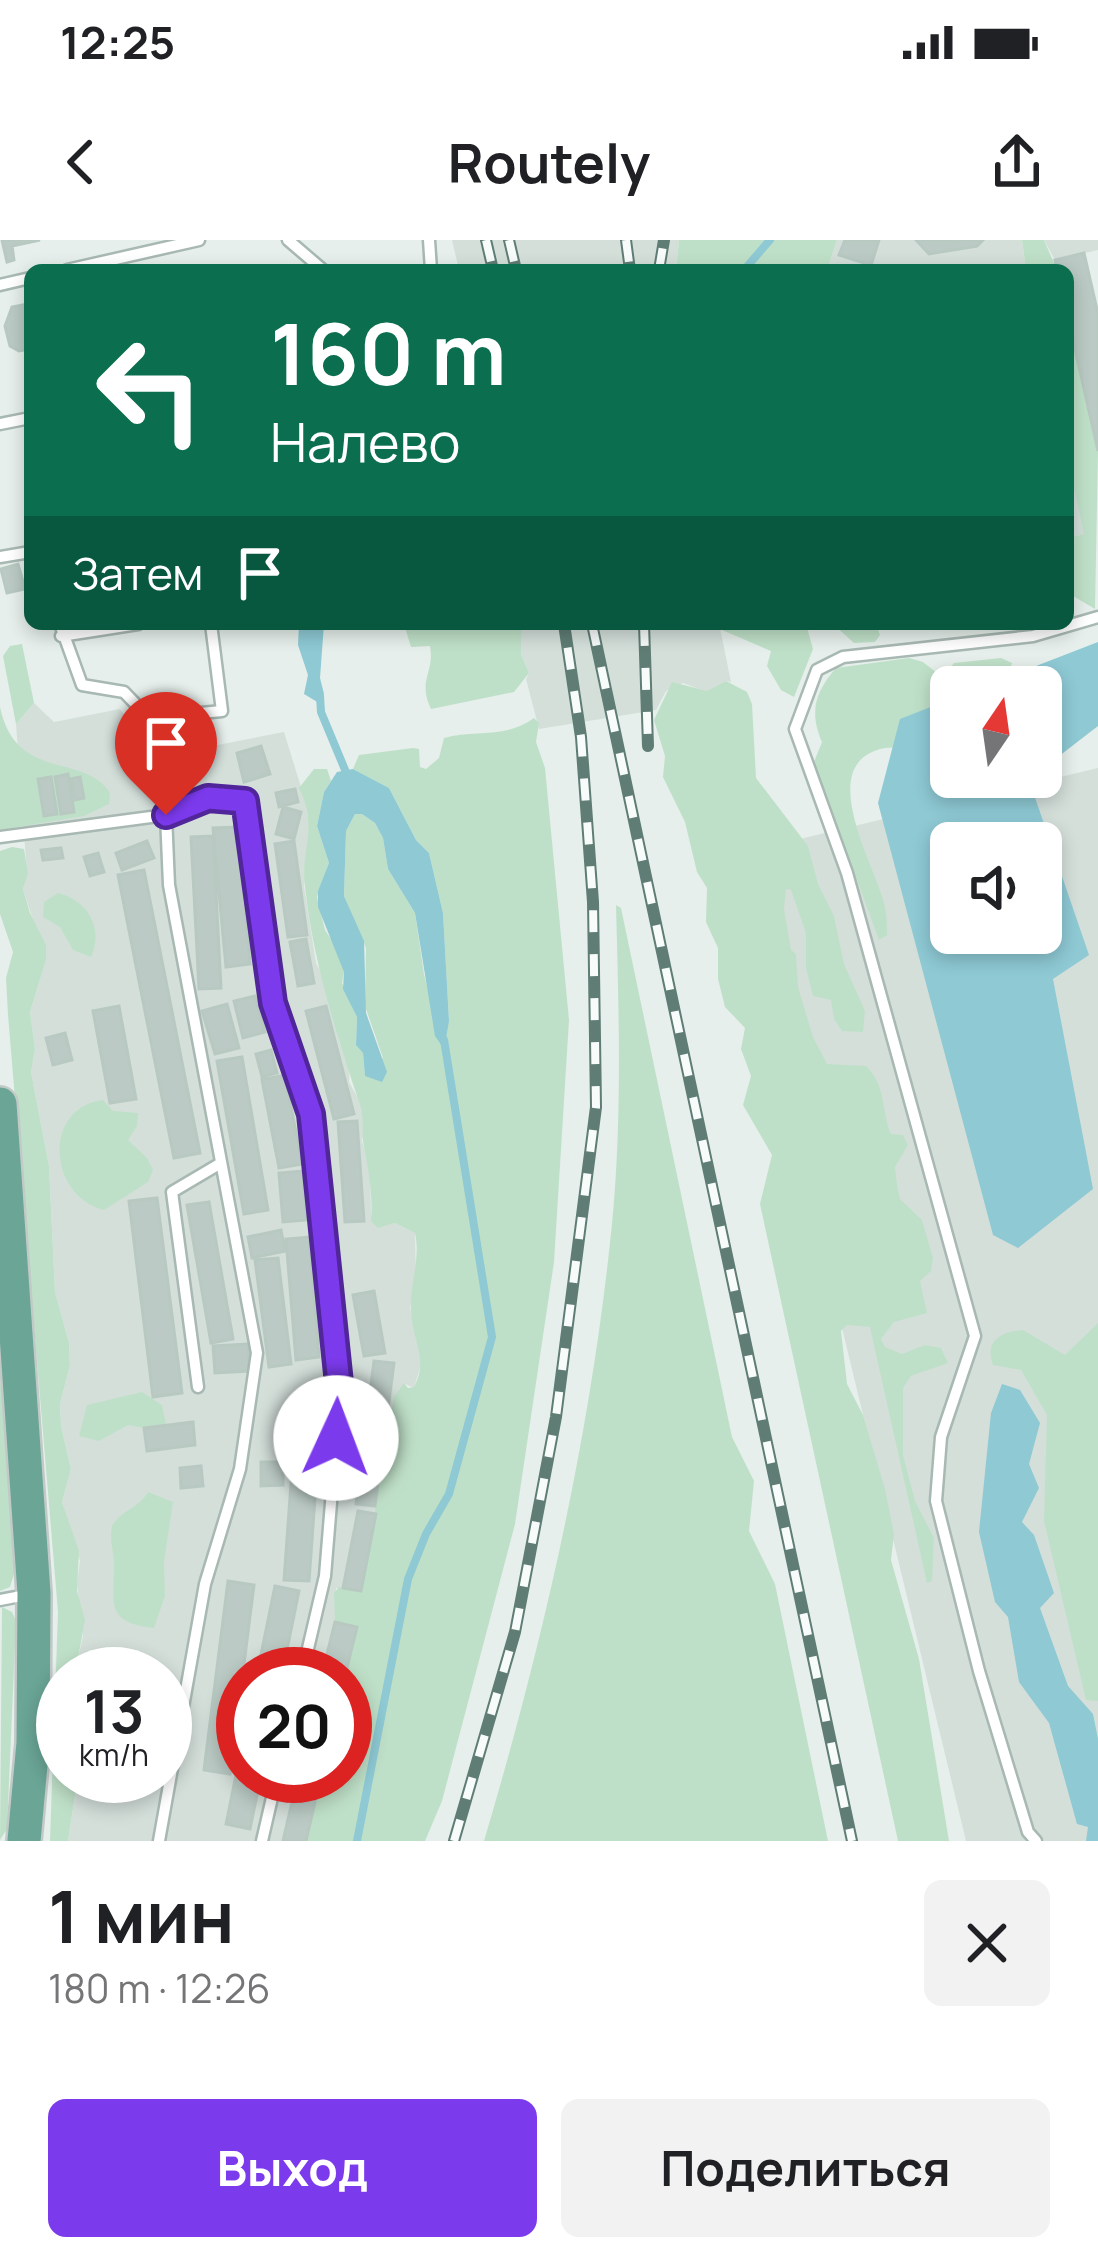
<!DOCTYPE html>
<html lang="ru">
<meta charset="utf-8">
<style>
body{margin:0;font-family:Manrope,sans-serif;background:#f2f2f2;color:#202124;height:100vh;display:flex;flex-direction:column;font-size:45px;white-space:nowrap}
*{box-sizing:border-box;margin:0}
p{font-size:39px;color:#757577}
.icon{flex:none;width:66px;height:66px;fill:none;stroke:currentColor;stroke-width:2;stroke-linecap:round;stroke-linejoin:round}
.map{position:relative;height:1601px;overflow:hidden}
.details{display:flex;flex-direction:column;background:#fff;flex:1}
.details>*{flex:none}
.banner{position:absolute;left:24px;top:24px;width:1050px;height:366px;border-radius:18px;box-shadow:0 6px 18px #0003;background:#0b6e4f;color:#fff;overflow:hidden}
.needle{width:78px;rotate:13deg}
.controls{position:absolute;left:930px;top:426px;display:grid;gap:24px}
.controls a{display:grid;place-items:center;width:132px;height:132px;border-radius:18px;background:#fff;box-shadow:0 6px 18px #0003;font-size:60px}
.speed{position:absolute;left:36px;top:1407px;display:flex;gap:24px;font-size:60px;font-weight:700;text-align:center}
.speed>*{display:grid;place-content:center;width:156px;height:156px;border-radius:50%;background:#fff;box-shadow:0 6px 18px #0003;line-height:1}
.speed small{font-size:30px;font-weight:400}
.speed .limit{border:18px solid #d22;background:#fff;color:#111}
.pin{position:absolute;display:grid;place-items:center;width:102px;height:102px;color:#fff;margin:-123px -51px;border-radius:50% 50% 50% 0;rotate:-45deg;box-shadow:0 0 12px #0007}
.pin .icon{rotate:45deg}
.me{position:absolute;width:132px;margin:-66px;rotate:2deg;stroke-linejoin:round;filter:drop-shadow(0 0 9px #0008)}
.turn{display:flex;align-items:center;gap:42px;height:252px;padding:0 48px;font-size:54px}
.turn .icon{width:156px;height:156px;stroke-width:2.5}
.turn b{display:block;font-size:84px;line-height:102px}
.then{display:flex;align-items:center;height:114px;padding:0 48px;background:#0003;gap:24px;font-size:45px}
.round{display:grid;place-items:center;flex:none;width:126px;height:126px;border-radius:18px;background:#f2f2f2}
.overview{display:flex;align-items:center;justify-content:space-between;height:204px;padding:0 48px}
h1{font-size:72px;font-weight:700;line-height:90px}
.button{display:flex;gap:24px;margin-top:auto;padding:24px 48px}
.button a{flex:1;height:138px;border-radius:18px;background:#7c3aed;color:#fff;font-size:48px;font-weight:700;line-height:138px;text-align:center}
.button a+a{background:#f2f2f2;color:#202124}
.status{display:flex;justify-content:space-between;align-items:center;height:84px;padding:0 60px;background:#fff;direction:ltr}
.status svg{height:33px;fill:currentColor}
header{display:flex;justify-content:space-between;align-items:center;height:156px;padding:0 48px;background:#fff;font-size:54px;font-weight:700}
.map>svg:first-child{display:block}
.built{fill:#d4dfda;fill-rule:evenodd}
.green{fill:#bfe0c8}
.water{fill:#8ec9d4;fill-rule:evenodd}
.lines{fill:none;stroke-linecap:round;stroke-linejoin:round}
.stream{stroke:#8ec9d4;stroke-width:8}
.building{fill:#bbcac4;stroke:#b8c9c2;stroke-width:3}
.service-casing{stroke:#a8b8b2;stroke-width:15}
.primary-casing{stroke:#c2cac8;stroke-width:38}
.service{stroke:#fff;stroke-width:10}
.primary{stroke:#6aa596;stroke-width:33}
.rail-casing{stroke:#5f7d75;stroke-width:12}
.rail{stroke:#f7fbf9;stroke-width:8;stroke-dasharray:22;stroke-linecap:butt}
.route-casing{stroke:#51269a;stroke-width:30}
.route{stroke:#7c3aed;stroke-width:21}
</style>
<div class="status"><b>12:25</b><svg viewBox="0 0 49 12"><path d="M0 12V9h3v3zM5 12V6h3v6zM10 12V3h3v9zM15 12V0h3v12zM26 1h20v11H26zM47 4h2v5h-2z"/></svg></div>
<header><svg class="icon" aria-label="back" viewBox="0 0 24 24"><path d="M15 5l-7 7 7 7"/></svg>Routely<svg class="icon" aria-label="share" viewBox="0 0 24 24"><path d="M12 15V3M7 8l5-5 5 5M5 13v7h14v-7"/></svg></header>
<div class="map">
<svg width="1098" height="1601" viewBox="0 0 1098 1601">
<rect width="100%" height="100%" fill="#e6efeb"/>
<path class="built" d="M452,0h227l-3,30h-217z
M837,0h185l4,30h-199z
M1044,0h54v10l-43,10z
M1068,220l17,74 -17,4z
M522,384h186l12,4 11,54 -5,-1 -19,11 -24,-9 -17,8 -10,19 -117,19 -13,-50 3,-6 -8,-19z
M34,463l20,19 66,-13 6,8 9,38 21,2 128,-25 21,68 6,34 -7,52 12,77 9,17 15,64 10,22 -1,16 10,18 6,26 -3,15 8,27 1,47 12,11 12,-3 20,10 1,47 -6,28 12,53 -8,27 -9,-4 -44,207 -25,-3 -1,34 22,5 -12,49 -102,-2v102h78l-15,65h-238l10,-65h87v-102h-85l-2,-16 5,-22 -6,-52 3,-23 -18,-59 9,-33 -10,-43 -1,-22 10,-39 -1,-22 -14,-51 -6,-126 -18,-94 4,-23 -5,-37 16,-52 -23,-71 4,-15 -11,-150z
M1098,528v1073h-132l-238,-985zM951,603h90v90h-90z"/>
<path class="green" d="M679,0h158l-10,30h-151z
M1022,0h22l13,30h-31z
M1068,78l30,133 -3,158 -27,-16v-55l16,-4 -16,-74z
M404,384h118l-1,30 8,19 -15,19 -83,17c-14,-30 4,-36 -1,-63l-19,1z
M708,384h98l7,25 -19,48 -13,-7 -14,-24 4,-15z
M833,384h43l4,11 -5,7 -21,1z
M22,404l12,59 -18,21 -13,-68 7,-10z
M909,418l14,4 19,15 12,-14 47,-5 11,5 -9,24h-52v71c-19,-3 -47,-13 -66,-10 -74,14 -8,120 0,159 2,9 2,19 2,28l-8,5 -65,-178 8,-20c-13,-30 -7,-50 14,-74z
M726,441l21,11 5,12 4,74 52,68 10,38 16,32 10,48 21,47 -2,21 -21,-1 -8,-12 -3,-19 -18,-4 -7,-28v-35l-15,-43 -5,-1 -2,20 7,41 5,4 2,33 15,50 14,27 39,2c20,19 15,43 25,68l12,1 5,10 -13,22 2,18 3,14 22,21 11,38 -2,13 -11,10 7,32 -33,9 -13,17 4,8 17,7 23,-9 16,3 7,15 -37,13 -8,12v67l12,46 19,37 -2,43 -5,2 -57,-256 -23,-2 -6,6 6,53 16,31 22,74 9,45 -3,26 28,99 30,182h-51l-138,-637 12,-49 -29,-50 8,-29 -10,-27 4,-21 -20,-21 -7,-28v-31l-12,-26 1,-34 -10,-16 -12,-50 -22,-45 2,-21 -11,-36 18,-38 35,9z
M0,467c16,76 85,45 110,86l-1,11 -25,12 -84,14z
M534,478l5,5 -3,19 9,26 24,252 -15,242 -39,262 -73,277 -17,40h-119l15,-65h24v-100l11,-48 -21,-6 -1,-29 5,-6 23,3 32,-193 10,-14 4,5 6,-1c15,-28 -2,-47 -3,-76 -2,-25 10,-52 4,-78l-20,-10 -17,5 -7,-7c2,-26 -2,-48 -7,-74 -3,-15 1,-29 -5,-45 -23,-69 -46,-141 -54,-215 -5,-37 14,-59 -6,-99l15,-19h13l4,12 -7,11 -7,34 12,37 -12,34 8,33 12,18 7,24 -2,11 15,34 -1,27 7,9 2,23 18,-18 -18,-52 1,-58 -22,-52 2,-65 9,-17h7l13,9 8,15 5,31 27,44 9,61 17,70 8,-23 -6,-108 -14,-60 -13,-13 -27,-52 -36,-19 6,-14 54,-7 6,1 1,18 6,2 13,-11 5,-20c31,-9 62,1 90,-20z
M12,607l12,2 4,25 -5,15 7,24 16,32v15l-16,52 5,37 -4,23 18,94 6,126 14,51 1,22 -10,39 1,22 10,43 -9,33 17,49 -2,40 8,29 -7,38 2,16h-17v102h15l-10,65h-18l8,-229 -50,-597 -2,-37 7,-26 -13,-38v-63z
M58,653c30,7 46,36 33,64l-18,-7 -13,-23 -17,-10 1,-15z
M616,665l5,3 111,529 22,44 -5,50 26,53 53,257h-344c57,-192 103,-390 125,-589 14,-115 10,-232 7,-347z
M103,860l10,11 25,2 -1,13 -9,14 19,18 6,12 -5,12 -44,28c-55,-13 -63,-102 -1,-110z
M1098,1083v378l-12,-1 -42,-179 3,-106 -26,-45 -28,-5c-9,-24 8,-34 30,-35l42,25z
M0,1135l16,192 -6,20 -10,4z
M142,1152l20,13 4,19 -22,4 -16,-3 -29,16 -20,-5 8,-31z
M148,1252l25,10 -9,60 1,34 -11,32c-49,-6 -40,-23 -40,-62 0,-15 -5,-25 -2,-40 8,-15 27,-18 36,-34z
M2,1367l10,5 4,9 -9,208 -7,11z"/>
<path class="water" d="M299,384h25l-4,54 4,16 -5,9 -15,-9 4,-19 -10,-30z
M1098,402v84l-57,44v-83h-59z
M951,459v78h81l-3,3 60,175 -36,24 40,210 -75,59 -25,-13 -115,-432 22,-84zM951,603h90v90h-90z
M353,529l36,19 27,52 13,13 14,60 6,108 -5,28 -9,-13 -20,-123 -27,-44 -5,-31 -8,-15 -13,-9h-7l-9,17 -2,65 20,45 2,72 21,59 -5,10 -17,-6 -2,-23 -7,-8 1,-28 -14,-28 1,-17 -26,-65v-16l11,-28 -12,-37 7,-34 13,-20z
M1002,1144l18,6 20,33 -11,41 10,24 -17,34 12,13 20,58 -14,15 28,78 25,28 5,25v102h-12l2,-14 -11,-3 -28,-101 -30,-41 -11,-65 -13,-15 -16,-70 12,-119z"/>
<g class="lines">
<path class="stream" d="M744,30l26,-30
M320,456l1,16 27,65
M357,1601l51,-262 18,-45 23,-40 43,-157 -48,-297"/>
</g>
<path class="building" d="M2,0h38l-28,6 2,14 -7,2z
M845,0h34l-8,25 -32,-10z
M916,0h67l-6,6 -48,8z
M1084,13l14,61v137l-30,-133v-48h-11l-2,-10z
M30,58v51l-11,2 -9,-5 -5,-20 7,-19 16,-3z
M18,324l7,25 -18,4 -6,-24z
M261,506l9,28 -26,8 -7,-29z
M68,534l6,38 -13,2 -6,-37z
M51,537l6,37 -13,2 -6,-37z
M80,537l4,21 -9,2 -4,-21z
M295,549l3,13 -19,5 -3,-14z
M283,567l18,5 -7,27 -18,-5z
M238,587l12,137 -24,3 -13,-139z
M213,596l8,152 -22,1 -8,-152z
M147,601l7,17 -32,12 -6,-17z
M294,601l13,94 -19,2 -13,-93z
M61,608l2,10 -20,2 -2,-10z
M98,613l6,19 -14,4 -6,-19z
M144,630l56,283 -26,5 -56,-283z
M306,699l8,44 -16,3 -8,-44z
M255,756l10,36 -22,6 -9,-37z
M227,764l12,44 -24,6 -13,-43z
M119,766l17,93 -26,4 -17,-92z
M326,766l28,108 -20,5 -28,-108z
M65,793l7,27 -19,5 -7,-27z
M271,810l6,23 -15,4 -6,-23z
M242,817l26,153 -24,4 -27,-153z
M285,835l17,89 -23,4 -17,-88z
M357,881l7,100 -19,1 -7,-100z
M302,931l5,49 -24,2 -4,-49z
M157,958l25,195 -29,4 -24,-196z
M209,962l24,137 -22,4 -24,-138z
M281,990l4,21 -33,7 -4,-21z
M309,997l10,120 -23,3 -10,-121z
M278,1018l13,106 -22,3 -14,-107z
M374,1051l11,62 -21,3 -11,-61z
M248,1104l1,27 -34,2 -2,-27z
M374,1121l20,2 -19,143 -19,-2z
M297,1161l25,2 -13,178 -25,-1z
M193,1182l2,23 -48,6 -3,-23z
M261,1222h22v23l-22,1z
M201,1226l2,20 -22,2 -1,-20z
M358,1271l18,3 -15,77 -18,-3z
M228,1341l26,4 -24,189 -26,-4z
M275,1346l24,5 -17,83h-25z
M335,1382l22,5 -12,49 -23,-2z
M243,1501v35h18l-11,53 -24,-5z
M298,1536h23l-15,65h-23z"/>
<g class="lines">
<g class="service-casing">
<path id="service" d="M288,0l35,30
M429,0l2,30
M67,30l132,-30
M0,45l30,-7
M0,184l30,-6
M0,317l30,-5
M60,384l22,61 42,7 25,26 73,-7 -11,-87
M61,396l77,-12
M0,597l166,-22 42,-17 37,3 28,202 38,112 29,278 -15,183 -23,98
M198,1147l-26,-195 49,-29
M0,1360l26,-5
M159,1601l46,-257 35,-115 17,-116 -88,-468 -3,-70
M262,1601l15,-65
M1036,1601l-8,-9 -49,-161 -43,-170 5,-64 34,-101 -128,-463 -52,-144 22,-59 26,-13 190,-21 65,-19"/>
</g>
<g class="primary-casing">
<path id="primary" d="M0,864l34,489 -1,150 -9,98"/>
</g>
<use href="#service" class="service"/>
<use href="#primary" class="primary"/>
<g class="rail-casing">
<path id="rail" d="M486,0l7,30
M509,0l7,30
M626,0l4,30
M659,30l5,-30
M592,384l260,1217
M644,384l4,122
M454,1601l61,-209 41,-215 40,-310 -3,-205 -12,-165 -17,-113"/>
</g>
<use href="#rail" class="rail"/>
</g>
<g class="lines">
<g class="route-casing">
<path id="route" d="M166,575l42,-17 37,3 28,202 38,111 29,279 -4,45"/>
</g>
<use href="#route" class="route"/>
</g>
</svg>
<div class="controls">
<a><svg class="needle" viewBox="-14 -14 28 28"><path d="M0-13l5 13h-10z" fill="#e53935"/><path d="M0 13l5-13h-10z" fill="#757577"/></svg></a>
<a><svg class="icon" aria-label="sound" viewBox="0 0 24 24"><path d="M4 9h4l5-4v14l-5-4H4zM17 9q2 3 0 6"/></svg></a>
</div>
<div class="speed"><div>13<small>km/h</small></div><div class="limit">20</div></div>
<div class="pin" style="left:166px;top:575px;background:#d93025"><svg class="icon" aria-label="arrive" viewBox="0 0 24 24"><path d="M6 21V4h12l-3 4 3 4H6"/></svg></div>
<svg class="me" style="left:336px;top:1198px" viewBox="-20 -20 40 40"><circle r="19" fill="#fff"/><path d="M0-13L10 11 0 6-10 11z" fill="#7c3aed"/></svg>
<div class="banner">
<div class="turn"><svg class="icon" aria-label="left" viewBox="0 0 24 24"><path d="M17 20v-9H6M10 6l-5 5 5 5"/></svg><div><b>160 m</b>Налево</div></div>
<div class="then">Затем<svg class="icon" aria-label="arrive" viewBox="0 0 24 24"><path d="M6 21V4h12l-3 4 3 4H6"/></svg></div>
</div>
</div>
<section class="details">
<div class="overview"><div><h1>1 мин</h1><p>180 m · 12:26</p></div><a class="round"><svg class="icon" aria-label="close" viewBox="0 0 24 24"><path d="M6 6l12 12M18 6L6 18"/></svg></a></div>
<div class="button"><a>Выход</a><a>Поделиться</a></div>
</section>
